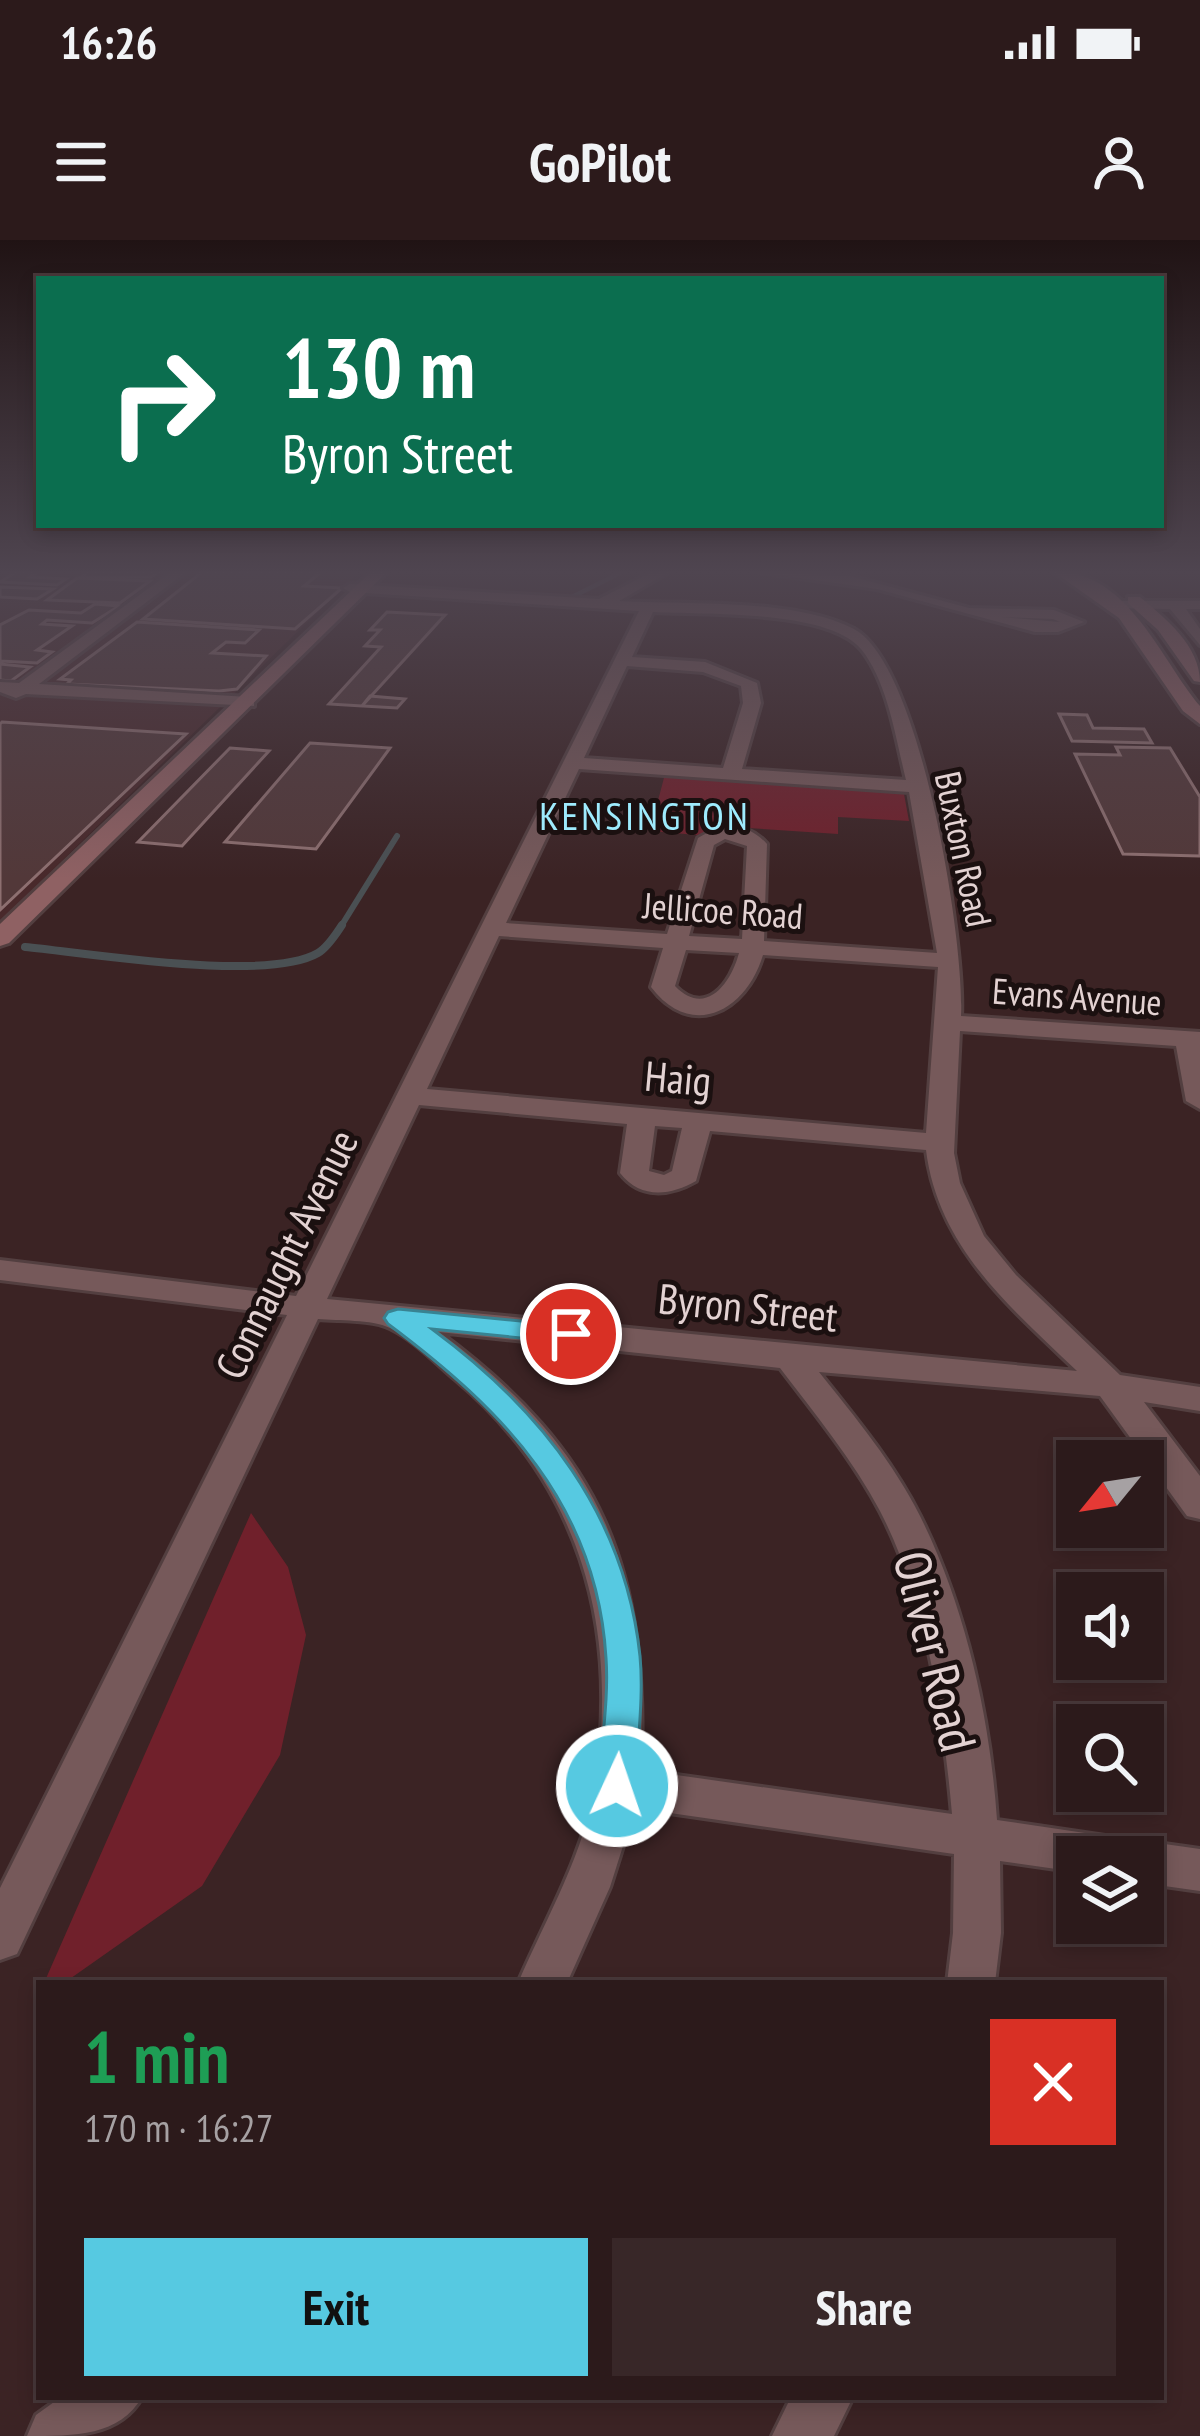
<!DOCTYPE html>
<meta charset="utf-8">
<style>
body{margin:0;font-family:"PT Sans Narrow",sans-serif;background:#382728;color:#f1f3f6;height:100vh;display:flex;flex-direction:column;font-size:45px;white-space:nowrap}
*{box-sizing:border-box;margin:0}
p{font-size:39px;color:#a6a1a3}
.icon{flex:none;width:66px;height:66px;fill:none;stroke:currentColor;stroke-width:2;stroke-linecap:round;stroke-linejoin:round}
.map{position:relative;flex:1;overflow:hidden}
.sheet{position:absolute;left:36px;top:1740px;width:1128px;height:420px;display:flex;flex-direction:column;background:#2c1a1b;border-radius:0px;box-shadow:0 6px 18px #0003,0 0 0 3px #48383a}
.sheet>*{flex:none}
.hud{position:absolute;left:36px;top:36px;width:1128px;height:252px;border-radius:0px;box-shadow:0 6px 18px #0003,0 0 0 3px #48383a;background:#0b6e4f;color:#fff;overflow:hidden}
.needle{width:78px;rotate:240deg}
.controls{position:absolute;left:1056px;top:1200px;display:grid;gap:24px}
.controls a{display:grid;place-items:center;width:108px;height:108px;border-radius:0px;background:#2c1a1b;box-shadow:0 6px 18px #0003,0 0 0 3px #48383a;font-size:60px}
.pin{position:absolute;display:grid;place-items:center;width:102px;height:102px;color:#fff;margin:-51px;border:6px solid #fff;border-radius:50%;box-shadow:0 3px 12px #0007}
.me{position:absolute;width:132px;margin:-66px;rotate:3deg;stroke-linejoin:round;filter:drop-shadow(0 0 9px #0008)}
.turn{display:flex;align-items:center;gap:42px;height:252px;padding:0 48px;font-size:54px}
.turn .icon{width:156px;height:156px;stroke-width:2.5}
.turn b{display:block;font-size:84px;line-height:102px}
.round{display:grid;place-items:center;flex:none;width:126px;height:126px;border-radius:0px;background:#382728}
.headline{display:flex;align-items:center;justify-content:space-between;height:204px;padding:0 48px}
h1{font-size:72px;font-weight:700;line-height:90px;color:#1e9e55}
.action{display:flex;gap:24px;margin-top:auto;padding:24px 48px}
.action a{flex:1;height:138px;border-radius:0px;background:#56c9e1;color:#111;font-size:48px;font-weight:700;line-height:138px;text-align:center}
.action a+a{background:#382728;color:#f1f3f6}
.status{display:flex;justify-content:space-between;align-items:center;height:84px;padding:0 60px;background:#2c1a1b;direction:ltr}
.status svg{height:33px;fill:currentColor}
header{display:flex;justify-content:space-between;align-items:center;height:156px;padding:0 48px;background:#2c1a1b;font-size:54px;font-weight:700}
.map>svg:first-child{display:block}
.built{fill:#49292b}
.green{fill:#70202b}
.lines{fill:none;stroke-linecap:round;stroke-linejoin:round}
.stream-far2{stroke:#4a5053;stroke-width:4.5}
.stream-far1{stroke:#4a5053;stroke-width:6}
.stream{stroke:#4a5053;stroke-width:8}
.building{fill:#523839;stroke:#8d6f70;stroke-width:3}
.street-casing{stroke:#533f40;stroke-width:6}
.secondary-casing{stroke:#533f40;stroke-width:6}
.street{fill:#76595a;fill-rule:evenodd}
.secondary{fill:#8f6163;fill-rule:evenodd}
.route{fill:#56c9e1;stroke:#388392;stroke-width:3}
.labels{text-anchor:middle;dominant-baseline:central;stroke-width:10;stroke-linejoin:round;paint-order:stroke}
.far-street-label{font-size:36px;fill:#e3d2d2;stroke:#1b1010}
.far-neighbourhood-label{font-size:39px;letter-spacing:3px;fill:#9eebfd;stroke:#1b1010}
.street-label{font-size:42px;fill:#e3d2d2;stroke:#1b1010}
.near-street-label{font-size:51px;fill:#e3d2d2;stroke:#1b1010}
</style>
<div class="status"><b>16:26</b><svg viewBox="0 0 49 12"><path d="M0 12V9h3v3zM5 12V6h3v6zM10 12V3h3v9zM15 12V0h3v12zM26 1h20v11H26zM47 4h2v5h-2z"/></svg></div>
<header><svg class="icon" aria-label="menu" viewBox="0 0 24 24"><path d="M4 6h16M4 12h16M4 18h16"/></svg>GoPilot<svg class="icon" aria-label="person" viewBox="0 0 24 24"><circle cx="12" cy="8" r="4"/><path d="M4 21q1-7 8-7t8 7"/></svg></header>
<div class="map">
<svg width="1200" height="2196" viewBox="0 0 1200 2196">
<rect width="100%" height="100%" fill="#3b2324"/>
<path class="built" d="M7,332h352l-359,349v-345z"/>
<path class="green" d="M665,534l230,15 9,5 5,27 -71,-4v17l-106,-7 -35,8 -47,-4z
M251,1273l37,54 18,68 -26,120 -78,131 -138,97h-20z"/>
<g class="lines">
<path class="stream-far2" d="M568,359l54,-27"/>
<path class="stream-far1" d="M340,688l57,-92"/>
<path class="stream" d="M25,707c64,6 241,36 293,6 10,-6 18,-19 24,-28"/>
</g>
<path class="building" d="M16,332h21l-7,5 36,2 -9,6 -57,-3z
M88,332h70l-7,5h-70z
M202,332h119l-17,14 38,2 -47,41 -152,-10z
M77,338l73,3 -30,22 -73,-3z
M0,347l53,2 -16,10 -37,-2z
M95,364l24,2 -27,17 -45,-3 -5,4 30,2 -35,24 15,2 -15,11 -37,-2v-36l29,-15 52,3z
M387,372l58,3 -83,91 -33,-2 52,-57 -16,-1 15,-16h-10z
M137,382l122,8 -14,13 -19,-1 -14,11 54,3 -29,33 -18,2 -152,-7 4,-4 -11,-1z
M0,424l30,3 -19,14 -11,-1z
M370,456l35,3 -8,9 -35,-2z
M1059,474l28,1 6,13 51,1 8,14 -80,-2z
M2,482l184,12 -186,176v-186z
M310,503l80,5 -74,101 -91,-7z
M1116,507l54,1 30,49v59l-77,-2 -48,-100 45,1z
M230,508l39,3 -87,95 -44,-4z"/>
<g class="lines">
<g class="street-casing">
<path id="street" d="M171,332h15l-147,112 209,13 6,1v8l-228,-12 -10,4 -16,-6v-10l19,1z
M652,332h17l-50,29c68,4 175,-3 235,28 67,36 111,313 107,387l239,16v77l-14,-8 -10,-55 -216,-15 -6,122 6,30 24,53 32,39 104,100 80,12v24l-56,-9 56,74v43l-13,-3 -87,-120 -281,-24c36,45 75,92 101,144 46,92 70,202 77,304l115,17 18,9 13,-5 57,8v42l-57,-8v-26h-66v15l-77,-11 1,72 -6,50h-48l6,-50 1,-79 -319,-46 -25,79 -43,96h-49c29,-67 67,-130 78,-203 23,-158 -18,-298 -141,-401 -20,-17 -42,-40 -65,-51 -19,-9 -51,-7 -72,-9l-301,635 -17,6v-72l287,-573 -287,-35v-20l296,36 343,-685 -289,-19 -7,-4 7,-4 249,15zM653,372c50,3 174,-3 208,37 27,33 35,91 45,131l-164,-11 19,-66 -4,-20 -52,-21 -73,-5zM627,426l76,6 38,14 2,17 -20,65 -139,-10zM579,529l330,23 28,161 -173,-12 3,-97c-20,-22 -44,-21 -69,-6l-31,96 -161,-11zM725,599l22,7 -5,93 -53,-3 25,-91zM499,696l164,12 -12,39c40,53 95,25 112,-32l175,12 -12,166 -499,-44zM686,710l53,3c-8,30 -33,65 -64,33zM419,865l208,19 -7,49c20,26 50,23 76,8l14,-50 216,19c12,97 84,157 151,221l-750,-72zM655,886l27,2 -10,43 -8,4 -15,-4zM439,1092l341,36c35,46 73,92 100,143 47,91 63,202 72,303l-311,-44c7,-201 -37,-316 -202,-438z
M759,332l91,4 119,32 85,2 30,12 -26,10h-23l-158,-43zM1001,377l52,2 7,3z
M1114,361h86v8h-14l14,20v16l-30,-36 -61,-1z
M61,2157h81c-22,39 -67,39 -115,39l9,-21z
M791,2157h62l-19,39h-62z"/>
</g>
<g class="secondary-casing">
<path id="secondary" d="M371,332h16l-378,371 -9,3v-22z
M1054,332c73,-3 107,88 146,134v18l-17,-13 -64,-93z
M1128,357h12c26,22 60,49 60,85l-6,-1 -36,-51 -30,-27z"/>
</g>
<use href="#street" class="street"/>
<use href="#secondary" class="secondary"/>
</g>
<linearGradient id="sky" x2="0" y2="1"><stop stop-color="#201314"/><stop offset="0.52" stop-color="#4f4550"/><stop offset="1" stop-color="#4f4550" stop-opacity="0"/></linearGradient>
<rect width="1200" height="639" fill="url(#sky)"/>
<path class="route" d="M398,1069l173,17 14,8 -14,9 -139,-14c111,82 193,186 208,327 4,42 -3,88 -4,130l-6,11 -13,5 -12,-5 -6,-11c2,-42 10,-87 7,-128 -9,-153 -103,-248 -218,-334l-4,-6 4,-6z"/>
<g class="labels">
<g class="far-street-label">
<text transform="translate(964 609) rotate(78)">Buxton Road</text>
<text transform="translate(723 670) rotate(4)">Jellicoe Road</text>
<text transform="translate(1077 756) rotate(4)">Evans Avenue</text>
</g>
<g class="far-neighbourhood-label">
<text x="645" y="575">KENSINGTON</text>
</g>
<g class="street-label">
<text transform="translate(678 838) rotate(5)">Haig</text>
<text transform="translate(286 1014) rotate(-64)">Connaught Avenue</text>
<text transform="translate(748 1067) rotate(6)">Byron Street</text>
</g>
<g class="near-street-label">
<text transform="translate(936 1411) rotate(76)">Oliver Road</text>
</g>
</g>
</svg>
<div class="controls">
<a><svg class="needle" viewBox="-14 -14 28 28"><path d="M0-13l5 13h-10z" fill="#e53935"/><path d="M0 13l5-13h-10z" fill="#a6a1a3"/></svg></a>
<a><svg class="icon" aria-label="sound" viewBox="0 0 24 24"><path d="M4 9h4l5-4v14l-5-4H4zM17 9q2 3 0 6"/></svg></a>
<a><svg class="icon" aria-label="search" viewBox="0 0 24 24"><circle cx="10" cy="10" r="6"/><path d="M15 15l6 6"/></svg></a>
<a><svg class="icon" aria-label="layers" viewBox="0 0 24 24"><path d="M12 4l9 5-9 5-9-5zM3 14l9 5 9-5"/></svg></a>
</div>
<div class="pin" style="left:571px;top:1094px;background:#d93025"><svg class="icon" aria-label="arrive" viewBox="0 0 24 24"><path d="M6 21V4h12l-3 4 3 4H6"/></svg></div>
<svg class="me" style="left:617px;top:1546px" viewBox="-20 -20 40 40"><circle r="17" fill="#56c9e1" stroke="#fff" stroke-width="3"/><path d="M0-11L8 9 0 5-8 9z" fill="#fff"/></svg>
<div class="hud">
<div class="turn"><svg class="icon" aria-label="right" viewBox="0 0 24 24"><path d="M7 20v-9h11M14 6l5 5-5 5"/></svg><div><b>130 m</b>Byron Street</div></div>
</div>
<section class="sheet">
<div class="headline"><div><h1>1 min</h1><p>170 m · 16:27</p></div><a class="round" style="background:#d93025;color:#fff"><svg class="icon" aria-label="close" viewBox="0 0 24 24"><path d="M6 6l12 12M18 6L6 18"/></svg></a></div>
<div class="action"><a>Exit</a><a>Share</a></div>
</section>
</div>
